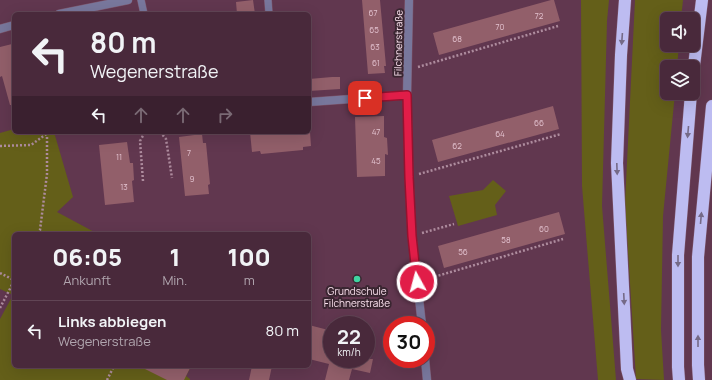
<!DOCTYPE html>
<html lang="de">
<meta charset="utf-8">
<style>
body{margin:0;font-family:Manrope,sans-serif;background:#503142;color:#f1f3f6;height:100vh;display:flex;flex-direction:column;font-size:15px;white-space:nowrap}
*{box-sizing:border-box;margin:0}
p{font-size:13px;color:#b1a6af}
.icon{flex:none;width:22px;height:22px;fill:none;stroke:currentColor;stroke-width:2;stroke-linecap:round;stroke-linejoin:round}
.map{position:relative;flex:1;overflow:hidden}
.drawer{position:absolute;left:12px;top:232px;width:299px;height:136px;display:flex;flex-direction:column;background:#49293b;border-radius:6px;box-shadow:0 4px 16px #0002,0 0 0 1px #614555}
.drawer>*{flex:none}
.hud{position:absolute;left:12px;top:12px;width:299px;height:122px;border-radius:6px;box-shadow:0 4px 16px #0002,0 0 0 1px #614555;background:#49293b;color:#f1f3f6;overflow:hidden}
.buttons{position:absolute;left:660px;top:12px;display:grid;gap:8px}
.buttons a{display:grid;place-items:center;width:40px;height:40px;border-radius:6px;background:#49293b;box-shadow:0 4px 16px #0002,0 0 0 1px #614555;font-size:20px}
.speed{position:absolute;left:323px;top:316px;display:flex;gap:8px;font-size:20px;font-weight:700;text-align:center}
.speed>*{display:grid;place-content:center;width:52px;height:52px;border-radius:50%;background:#49293b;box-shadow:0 4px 16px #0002,0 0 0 1px #614555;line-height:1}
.speed small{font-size:10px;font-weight:400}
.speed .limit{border:6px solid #d22;background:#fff;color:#111}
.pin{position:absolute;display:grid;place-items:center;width:34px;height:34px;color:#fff;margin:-17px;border-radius:8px;box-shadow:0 2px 6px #0006}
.me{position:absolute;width:44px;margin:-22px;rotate:353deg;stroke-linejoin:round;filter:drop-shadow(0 0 3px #0008)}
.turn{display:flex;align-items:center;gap:14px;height:84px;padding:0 12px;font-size:18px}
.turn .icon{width:52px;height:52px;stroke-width:2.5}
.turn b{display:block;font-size:28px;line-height:34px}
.lanes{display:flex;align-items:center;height:38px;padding:0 12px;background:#0003;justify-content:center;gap:20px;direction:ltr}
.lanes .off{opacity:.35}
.eta{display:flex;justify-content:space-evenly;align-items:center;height:68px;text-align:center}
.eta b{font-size:24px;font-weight:800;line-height:28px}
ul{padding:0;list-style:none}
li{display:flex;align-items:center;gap:12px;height:60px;padding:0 12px;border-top:1px solid #614555}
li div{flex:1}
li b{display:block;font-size:15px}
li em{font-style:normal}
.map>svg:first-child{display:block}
.green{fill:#645f19}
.building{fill:#925f6a}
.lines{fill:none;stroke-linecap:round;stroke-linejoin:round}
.lane-casing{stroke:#7d566c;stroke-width:8}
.street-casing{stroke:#7d566c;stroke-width:9}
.highway-casing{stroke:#7d566c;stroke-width:13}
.path{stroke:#ae8c9e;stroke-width:2.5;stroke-dasharray:2 2;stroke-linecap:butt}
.lane{stroke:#78779c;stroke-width:7}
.street{stroke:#78779c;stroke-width:8}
.highway{stroke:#bdbcf1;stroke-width:12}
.oneway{fill:#756a87}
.route-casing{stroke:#92132f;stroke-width:10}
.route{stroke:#e11d48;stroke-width:7}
.poi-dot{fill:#40d4a2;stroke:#3a2631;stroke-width:1.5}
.labels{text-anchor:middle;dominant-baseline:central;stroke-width:4;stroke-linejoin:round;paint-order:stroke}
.number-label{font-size:8px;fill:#e2c1ce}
.street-label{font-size:10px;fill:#fce2ef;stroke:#3a2631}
.poi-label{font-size:10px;fill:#fce2ef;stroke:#3a2631}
</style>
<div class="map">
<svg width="712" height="380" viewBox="0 0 712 380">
<rect width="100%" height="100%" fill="#61374f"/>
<path class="green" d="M581,0h28l-2,21 -5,185 14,174h-18l-16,-194z
M635,0h48l-2,19h-14v26h12l-2,22h-10v26h8l-12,123 -2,114 3,50 -28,-1 -11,-176z
M14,129v3h40l19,65 -16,15 41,22h-84v132h177l-5,10 4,3v1h-190v-61l13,-24 -13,-6v-156z
M493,180l13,11 -11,14 2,10 -39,11 -9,-30 34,-6z"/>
<path class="building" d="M253,0l2,14h-18l-1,-12z
M362,0h18l6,66h-2l1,7 -17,1z
M551,0h3l6,21 -121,34 -6,-22z
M12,44l2,7v54h-4l-8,-29 -2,1v-30z
M332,77h8v12l-31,2v-12z
M553,106l6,23 -121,33 -6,-22z
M384,116v21l3,1 1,17 -3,-1v22l-28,1 -2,-60z
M250,132h60l1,14 -8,1v3l-42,4 -1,-3 -8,1z
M202,134l1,9h3l4,41 -2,1 1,9 -24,2 -6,-59z
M127,142l3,21h3l1,17 -2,1 2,21 -29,3 -6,-60z
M559,212l6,22 -121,34 -6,-22z
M309,325l23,6v28h41l-3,14 -18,-4 -3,11h-24l4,-16 -20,-5z
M139,366h52l-7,14h-17z
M252,366h20l-3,14h-20z"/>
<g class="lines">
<g class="lane-casing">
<path id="lane" d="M141,0l3,14
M268,0l1,14"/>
</g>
<g class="street-casing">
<path id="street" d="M409,0l-2,95 2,82 3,59 10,89
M59,14l69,-14
M0,29l14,-4
M309,102l98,-7
M425,359l2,21"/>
</g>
<g class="highway-casing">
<path id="highway" d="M625,0l-4,55 -4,108 10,206 3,11
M693,74l9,-74
M679,380l-1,-13v-112l13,-162
M699,380l-1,-15v-108l14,-151"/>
</g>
<path class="path" d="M418,67l140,-41
M160,132l6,7 6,39
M0,146l31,-1 18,-13
M419,174l142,-40
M143,181l-3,-40 5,-9
M422,233l32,-9
M38,234l2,-4 7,-56v-42
M0,273l14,7
M427,279l136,-40
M0,308l14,-27
M107,380l7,-14"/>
<use href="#lane" class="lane"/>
<use href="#street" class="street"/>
<use href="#highway" class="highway"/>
</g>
<defs><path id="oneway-solid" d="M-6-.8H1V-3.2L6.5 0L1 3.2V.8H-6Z"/></defs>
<g class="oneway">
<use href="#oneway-solid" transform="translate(622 39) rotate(94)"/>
<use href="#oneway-solid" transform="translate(688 132) rotate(95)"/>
<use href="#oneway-solid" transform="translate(617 169) rotate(88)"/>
<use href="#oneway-solid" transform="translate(701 218) rotate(-85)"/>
<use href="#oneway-solid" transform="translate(678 261) rotate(90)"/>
<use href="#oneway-solid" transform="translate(624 299) rotate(87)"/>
<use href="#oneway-solid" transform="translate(698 341) rotate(-90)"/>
</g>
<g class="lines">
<g class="route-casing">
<path id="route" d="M365,98l42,-3 2,82 3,59 5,46"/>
</g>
<use href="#route" class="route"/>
</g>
<circle class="poi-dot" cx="357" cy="279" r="4"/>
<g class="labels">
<g class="number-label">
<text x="373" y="12">67</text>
<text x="539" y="15">72</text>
<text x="500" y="26">70</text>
<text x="374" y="29">65</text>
<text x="457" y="38">68</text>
<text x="375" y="46">63</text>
<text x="376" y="62">61</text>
<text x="539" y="122">66</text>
<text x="376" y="131">47</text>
<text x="500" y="133">64</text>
<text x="457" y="145">62</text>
<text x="189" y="152">7</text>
<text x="119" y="156">11</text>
<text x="376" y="160">45</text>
<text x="192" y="178">9</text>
<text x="124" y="186">13</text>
<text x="544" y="228">60</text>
<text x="506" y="239">58</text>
<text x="463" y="251">56</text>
</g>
<g class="street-label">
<text transform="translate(398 43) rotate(-89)">Filchnerstraße</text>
</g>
<g class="poi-label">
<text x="357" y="291">Grundschule<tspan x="357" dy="12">Filchnerstraße</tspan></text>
</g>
</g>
</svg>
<div class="buttons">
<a><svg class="icon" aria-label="sound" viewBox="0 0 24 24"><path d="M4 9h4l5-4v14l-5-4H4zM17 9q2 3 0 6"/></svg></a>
<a><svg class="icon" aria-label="layers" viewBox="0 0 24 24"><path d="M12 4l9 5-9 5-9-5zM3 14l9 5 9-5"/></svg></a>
</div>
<div class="speed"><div>22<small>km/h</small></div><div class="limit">30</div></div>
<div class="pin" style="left:365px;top:98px;background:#d93025"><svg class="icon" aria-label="arrive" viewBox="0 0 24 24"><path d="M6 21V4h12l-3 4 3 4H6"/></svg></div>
<svg class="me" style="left:417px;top:282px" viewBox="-20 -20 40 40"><circle r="17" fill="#e11d48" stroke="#fff" stroke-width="3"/><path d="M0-11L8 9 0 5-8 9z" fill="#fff"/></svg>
<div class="hud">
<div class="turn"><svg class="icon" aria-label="left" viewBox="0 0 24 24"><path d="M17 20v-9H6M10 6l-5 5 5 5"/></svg><div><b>80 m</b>Wegenerstraße</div></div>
<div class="lanes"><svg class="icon" aria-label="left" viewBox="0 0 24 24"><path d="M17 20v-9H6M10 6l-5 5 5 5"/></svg><svg class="icon off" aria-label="ahead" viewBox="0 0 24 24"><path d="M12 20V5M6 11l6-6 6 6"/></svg><svg class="icon off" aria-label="ahead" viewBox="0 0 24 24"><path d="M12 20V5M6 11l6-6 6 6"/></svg><svg class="icon off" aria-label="right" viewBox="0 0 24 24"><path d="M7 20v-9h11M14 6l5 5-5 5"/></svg></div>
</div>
<section class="drawer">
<div class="eta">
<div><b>06:05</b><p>Ankunft</p></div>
<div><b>1</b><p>Min.</p></div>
<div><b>100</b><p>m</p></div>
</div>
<ul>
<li><svg class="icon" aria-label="left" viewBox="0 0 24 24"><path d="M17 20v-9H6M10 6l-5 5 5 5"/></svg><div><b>Links abbiegen</b><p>Wegenerstraße</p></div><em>80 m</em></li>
</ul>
</section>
</div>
